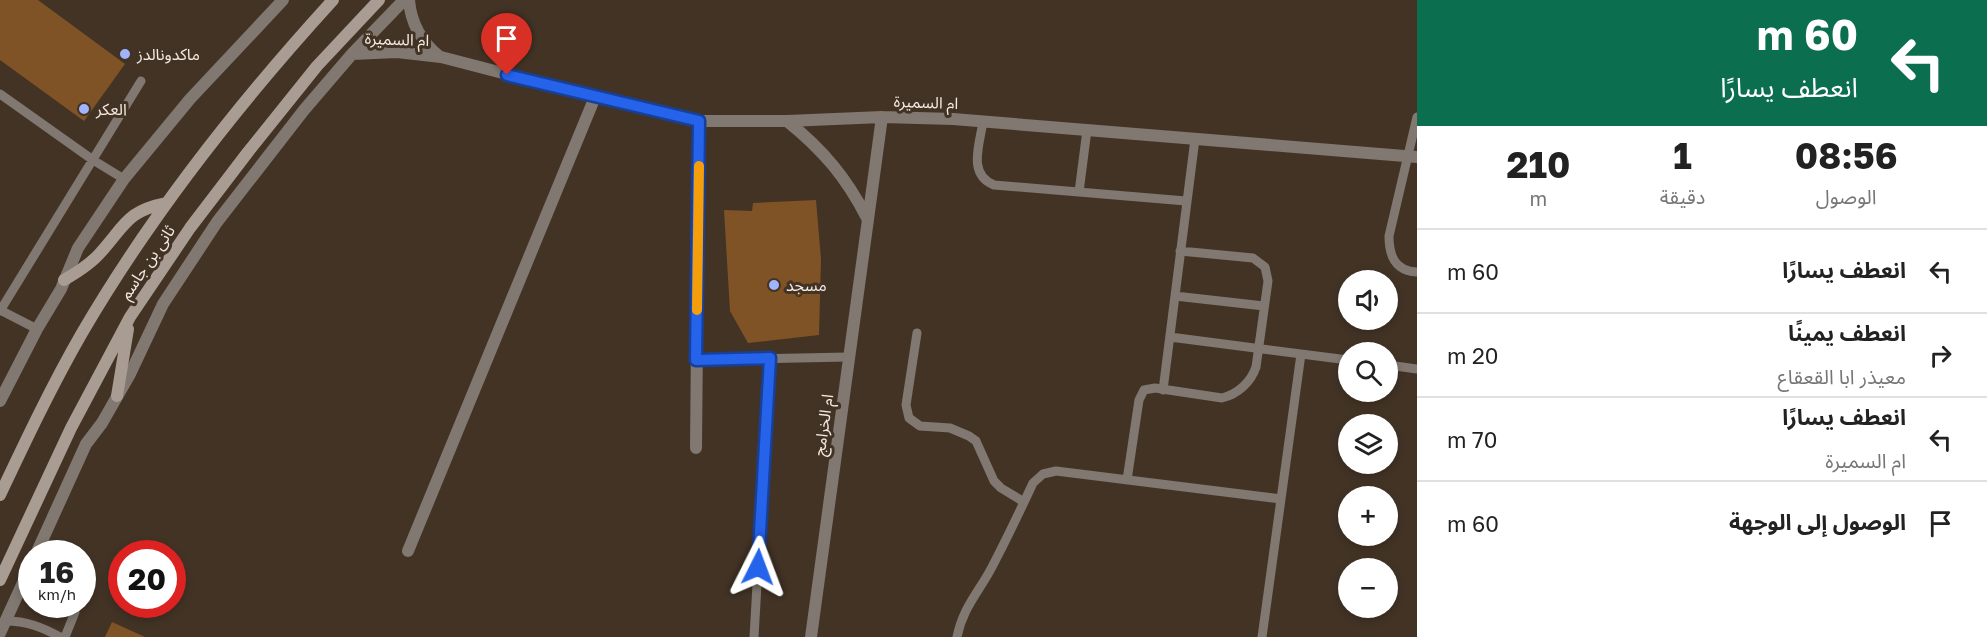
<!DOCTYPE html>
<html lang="ar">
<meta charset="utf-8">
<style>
body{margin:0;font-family:"Golos Text","Noto Sans Arabic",sans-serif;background:#f6f6f6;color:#222;direction:rtl;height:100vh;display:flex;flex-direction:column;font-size:22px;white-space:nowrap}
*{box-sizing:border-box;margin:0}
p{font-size:20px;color:#767676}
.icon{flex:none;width:33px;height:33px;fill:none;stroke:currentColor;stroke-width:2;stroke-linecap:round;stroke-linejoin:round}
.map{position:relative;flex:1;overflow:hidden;direction:ltr}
.panel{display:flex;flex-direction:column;background:#fff;width:570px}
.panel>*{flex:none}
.top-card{background:#0b6e4f;color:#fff;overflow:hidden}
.controls{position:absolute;left:1338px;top:270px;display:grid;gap:12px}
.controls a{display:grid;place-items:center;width:60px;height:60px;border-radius:50%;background:#fff;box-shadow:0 3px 9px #0003;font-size:30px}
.speed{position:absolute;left:18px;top:540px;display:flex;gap:12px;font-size:30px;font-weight:700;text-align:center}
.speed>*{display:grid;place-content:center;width:78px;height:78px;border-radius:50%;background:#fff;box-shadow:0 3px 9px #0003;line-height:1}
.speed small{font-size:15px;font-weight:400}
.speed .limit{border:9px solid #d22;background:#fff;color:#111}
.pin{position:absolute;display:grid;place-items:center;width:51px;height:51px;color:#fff;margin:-62px -26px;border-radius:50% 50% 50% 0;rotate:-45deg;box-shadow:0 0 6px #0007}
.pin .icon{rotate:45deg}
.me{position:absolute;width:66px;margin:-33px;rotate:3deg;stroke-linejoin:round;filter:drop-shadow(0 0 4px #0008)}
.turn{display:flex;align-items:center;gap:21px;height:126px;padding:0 30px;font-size:27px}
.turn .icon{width:78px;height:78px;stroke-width:2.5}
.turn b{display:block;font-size:42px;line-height:51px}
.eta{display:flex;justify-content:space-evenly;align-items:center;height:102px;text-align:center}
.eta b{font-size:36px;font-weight:700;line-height:42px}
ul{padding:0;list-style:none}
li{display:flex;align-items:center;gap:18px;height:84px;padding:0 30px;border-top:2px solid #e0e0e0}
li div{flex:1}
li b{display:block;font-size:22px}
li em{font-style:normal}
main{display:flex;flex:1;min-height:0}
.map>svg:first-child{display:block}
.building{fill:#7f5326}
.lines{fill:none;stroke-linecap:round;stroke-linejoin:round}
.lane{stroke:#807871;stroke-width:9}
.street{stroke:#807871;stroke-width:12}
.secondary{stroke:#a99c92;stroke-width:12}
.route-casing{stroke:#184099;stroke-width:15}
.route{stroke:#2563eb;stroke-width:10}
.slow{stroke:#f59e0b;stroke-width:10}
.poi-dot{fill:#a1b3fd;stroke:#423325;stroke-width:2}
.labels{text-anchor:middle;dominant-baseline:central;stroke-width:6;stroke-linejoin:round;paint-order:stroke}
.street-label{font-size:16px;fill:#f5ebe2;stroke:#423325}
.poi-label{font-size:16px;fill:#f5ebe2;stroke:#423325;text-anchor:start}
</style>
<main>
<section class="panel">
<div class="top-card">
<div class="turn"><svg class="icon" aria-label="left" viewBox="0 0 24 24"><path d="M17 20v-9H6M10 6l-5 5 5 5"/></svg><div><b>60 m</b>انعطف يسارًا</div></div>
</div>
<div class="eta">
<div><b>08:56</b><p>الوصول</p></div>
<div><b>1</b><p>دقيقة</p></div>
<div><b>210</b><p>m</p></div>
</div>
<ul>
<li><svg class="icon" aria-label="left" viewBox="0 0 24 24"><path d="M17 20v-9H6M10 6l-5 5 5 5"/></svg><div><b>انعطف يسارًا</b></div><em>60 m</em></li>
<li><svg class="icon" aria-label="right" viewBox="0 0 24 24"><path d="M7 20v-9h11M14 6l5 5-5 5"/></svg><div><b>انعطف يمينًا</b><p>معيذر ابا القعقاع</p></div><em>20 m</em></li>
<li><svg class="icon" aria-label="left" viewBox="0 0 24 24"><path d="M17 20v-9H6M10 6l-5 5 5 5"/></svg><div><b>انعطف يسارًا</b><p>ام السميرة</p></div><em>70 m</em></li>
<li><svg class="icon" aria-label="arrive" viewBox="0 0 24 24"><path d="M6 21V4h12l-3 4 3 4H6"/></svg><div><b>الوصول إلى الوجهة</b></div><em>60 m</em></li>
</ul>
</section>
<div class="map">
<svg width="1417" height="637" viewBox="0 0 1417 637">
<rect width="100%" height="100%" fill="#423325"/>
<path class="building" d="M0,0h38l87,64 -41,57 -84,-61z
M816,200l5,59 -2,76 -71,8 -18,-32 -6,-101 28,1 1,-8z
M112,622l33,15h-40z"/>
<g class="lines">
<path class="lane" d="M0,94l93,66 31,19
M1417,117l-28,119c0,20 6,35 28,36
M983,121c-3,23 -16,53 11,64l192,16
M1079,192l8,-62
M1175,296l89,10
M0,310l37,19
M0,311l141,-230
M917,333l-11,72 3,13 11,8 30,2 19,8 7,5 18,40 7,7 23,14
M1170,337l178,23
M696,360l152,-3
M1388,365l29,4
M1163,390l32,-251
M1127,480l12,-80 5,-10 11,-2 67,10c16,-4 29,-16 34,-31l12,-86 -3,-14 -12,-9 -73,-7
M6,621c20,0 36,6 54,16
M65,637l10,-25
M754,637l16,-279
M957,637c6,-30 22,-45 35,-70 14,-27 28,-56 41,-84l10,-9 13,-3 225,28
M1262,637l39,-283"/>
<path class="street" d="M409,0c2,24 12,42 31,57
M352,54l45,-2 44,5 154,40 104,24h88l95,-4 71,2 464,38
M787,121c36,29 59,56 80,97
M0,401l37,-72 24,-40 17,-41 46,-69 66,-80 93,-99
M696,448l3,-327
M408,551l187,-454
M36,554l50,-110 16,-21 28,-49 33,-70 54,-82 87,-112 48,-56 52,-54
M0,633l32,-70
M811,637l71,-520"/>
<path class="secondary" d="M64,280c14,-8 27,-16 37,-28 25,-28 26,-41 66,-49
M117,396l11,-67
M0,495c26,-55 52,-110 82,-162 70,-120 157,-230 251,-333
M0,580l71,-152 59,-111 60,-89 58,-76 69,-86 62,-66"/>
</g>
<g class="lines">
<g class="route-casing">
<path id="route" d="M507,75l192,46 -3,239 74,-2 -12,209"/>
</g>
<use href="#route" class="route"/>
<path class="slow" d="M697,310l2,-144"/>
</g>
<g class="poi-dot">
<circle cx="125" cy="54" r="6"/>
<circle cx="84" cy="109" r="6"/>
<circle cx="774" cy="285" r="6"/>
</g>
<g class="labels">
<g class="street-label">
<text transform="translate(397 39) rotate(2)">ام السميرة</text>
<text transform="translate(926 102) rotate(2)">ام السميرة</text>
<text transform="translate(147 262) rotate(-56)">ثانى بن جاسم</text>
<text transform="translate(823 425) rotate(-82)">ام الخرامج</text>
</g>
<g class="poi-label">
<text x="137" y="54">ماكدونالدز</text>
<text x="96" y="109">العكر</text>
<text x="786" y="285">مسجد</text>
</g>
</g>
</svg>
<div class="controls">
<a><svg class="icon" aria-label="sound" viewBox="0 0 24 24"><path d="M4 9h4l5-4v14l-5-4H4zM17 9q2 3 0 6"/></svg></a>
<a><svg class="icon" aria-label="search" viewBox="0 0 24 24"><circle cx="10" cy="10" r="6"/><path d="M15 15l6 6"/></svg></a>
<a><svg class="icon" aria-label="layers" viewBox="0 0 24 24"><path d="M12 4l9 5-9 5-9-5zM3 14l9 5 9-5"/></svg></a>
<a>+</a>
<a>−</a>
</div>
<div class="speed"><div>16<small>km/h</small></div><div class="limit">20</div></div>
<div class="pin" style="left:507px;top:75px;background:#d93025"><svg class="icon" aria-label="arrive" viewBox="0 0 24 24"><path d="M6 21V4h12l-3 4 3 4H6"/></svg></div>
<svg class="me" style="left:758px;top:567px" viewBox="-20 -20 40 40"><path d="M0-17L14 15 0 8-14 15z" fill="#2563eb" stroke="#fff" stroke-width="4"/></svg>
</div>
</main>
